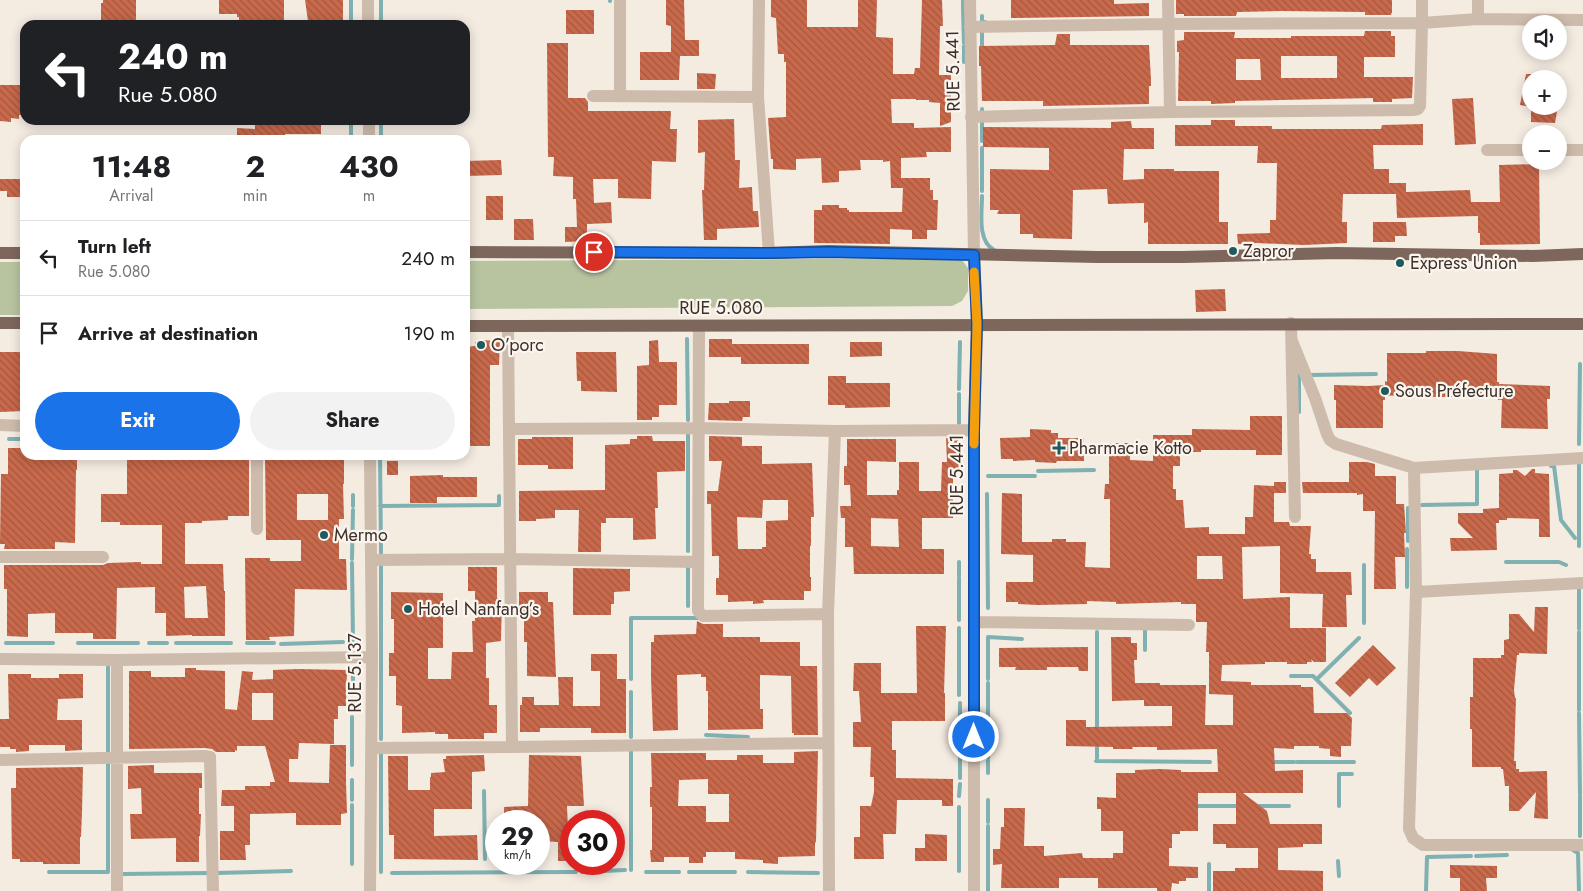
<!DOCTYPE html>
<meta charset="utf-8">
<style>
body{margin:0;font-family:Jost,sans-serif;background:#f2f2f2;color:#202124;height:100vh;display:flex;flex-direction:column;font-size:19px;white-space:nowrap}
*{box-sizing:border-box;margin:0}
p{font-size:16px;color:#757577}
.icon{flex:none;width:28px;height:28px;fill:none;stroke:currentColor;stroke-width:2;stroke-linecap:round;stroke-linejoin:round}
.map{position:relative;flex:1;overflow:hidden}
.side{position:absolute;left:20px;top:135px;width:450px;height:325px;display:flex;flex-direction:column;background:#fff;border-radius:15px;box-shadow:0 2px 12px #0003}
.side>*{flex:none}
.top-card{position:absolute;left:20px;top:20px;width:450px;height:105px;border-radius:15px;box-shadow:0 2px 12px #0003;background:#202124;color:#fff;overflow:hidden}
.buttons{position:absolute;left:1522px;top:15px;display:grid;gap:10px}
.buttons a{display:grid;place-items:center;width:45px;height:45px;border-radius:50%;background:#fff;box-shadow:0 2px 12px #0003;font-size:25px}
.speed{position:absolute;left:485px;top:810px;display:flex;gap:10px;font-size:25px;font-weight:700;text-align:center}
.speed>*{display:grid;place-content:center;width:65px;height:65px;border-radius:50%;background:#fff;box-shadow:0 2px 12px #0003;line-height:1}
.speed small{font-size:12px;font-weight:400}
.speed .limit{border:8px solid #d22;background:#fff;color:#111}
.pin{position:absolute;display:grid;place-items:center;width:42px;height:42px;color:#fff;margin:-21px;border:2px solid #fff;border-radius:50%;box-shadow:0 1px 5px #0007}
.me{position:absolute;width:55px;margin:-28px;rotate:0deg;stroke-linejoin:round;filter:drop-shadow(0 0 4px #0008)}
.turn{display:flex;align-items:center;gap:18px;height:105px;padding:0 15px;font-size:22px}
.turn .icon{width:65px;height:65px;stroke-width:2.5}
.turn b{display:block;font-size:35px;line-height:42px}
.eta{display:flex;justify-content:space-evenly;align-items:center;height:85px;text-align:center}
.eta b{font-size:30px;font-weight:700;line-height:35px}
.action{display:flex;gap:10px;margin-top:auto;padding:10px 15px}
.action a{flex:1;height:58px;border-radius:30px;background:#1a73e8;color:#fff;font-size:20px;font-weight:700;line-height:58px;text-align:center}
.action a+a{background:#f2f2f2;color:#202124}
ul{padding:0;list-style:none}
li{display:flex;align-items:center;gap:15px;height:75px;padding:0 15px;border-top:1px solid #e0e0e0}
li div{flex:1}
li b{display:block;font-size:19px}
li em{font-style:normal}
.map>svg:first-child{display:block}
.green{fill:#b8c4a0}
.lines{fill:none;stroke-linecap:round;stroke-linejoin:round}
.stream{stroke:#7fb0b2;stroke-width:4}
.building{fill:url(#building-back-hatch);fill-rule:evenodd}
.minor{stroke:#cdbbac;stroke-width:12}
.major{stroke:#7d675c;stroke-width:12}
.route-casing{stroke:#114b97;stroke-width:12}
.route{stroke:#1a73e8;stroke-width:9}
.slow{stroke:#f59e0b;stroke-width:9}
.poi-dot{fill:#1f5a5e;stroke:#fbf5ee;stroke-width:2}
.labels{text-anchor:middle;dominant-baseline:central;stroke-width:4.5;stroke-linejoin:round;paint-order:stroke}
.street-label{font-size:18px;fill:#3b302b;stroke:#fbf5ee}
.poi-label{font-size:18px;fill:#3b302b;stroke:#fbf5ee;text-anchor:start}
</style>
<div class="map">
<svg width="1583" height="891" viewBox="0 0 1583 891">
<defs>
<pattern id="building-back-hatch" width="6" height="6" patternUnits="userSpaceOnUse" patternTransform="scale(1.25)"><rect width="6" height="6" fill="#c8694b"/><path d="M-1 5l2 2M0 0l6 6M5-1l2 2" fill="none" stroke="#a4573f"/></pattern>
</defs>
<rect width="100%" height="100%" fill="#f4ebe1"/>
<path class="green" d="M950,258l12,2 6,8v23l-6,10 -10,5 -487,3v-48z
M0,262h25v53h-25z"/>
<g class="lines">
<path class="stream" d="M351,0v25
M610,0v1
M963,0v7
M963,9l1,34
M982,16v6h3
M381,25v-25
M982,30v21
M964,46v16
M982,109v32
M351,120v17
M193,140v-3
M381,140v-20
M982,148v43
M982,196c0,16 -5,45 12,54
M687,339l1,81
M1310,375l66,-1
M959,389l1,-47
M959,394v29
M1299,412v-37h4
M688,434v117
M9,439h16
M1579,444l1,-80
M380,455l1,98
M1577,460l2,3v83
M1551,466h3l7,54 14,18
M1038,471l56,-1
M988,476h47
M987,494l1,114
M353,495v11
M1422,505l55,-1v-38
M380,506l119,-1v-9
M1408,508v19
M1408,529v12
M1407,549v38
M352,559l1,-49
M381,561v178
M959,562v14
M1506,562h53l7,3
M352,563l1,78
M688,565v41
M1364,565v58
M959,578v42
M1579,586v43
M1145,626v24
M959,628v67
M1097,632v100
M1579,632v78
M6,643h47
M78,643h60
M149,643h18
M176,643h55
M247,643h27
M281,644l62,-2
M353,670v17
M1291,676h22l37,37
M1318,678l41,-40
M631,679v-61h69
M988,679v-42l34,2
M631,692v45
M960,703v75
M1579,713l1,81
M352,717v48
M706,735l42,2
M1097,741v17
M381,750v122
M108,755v-88
M988,758v-75
M988,761v12
M1096,761l114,1
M1271,762h23
M1297,762h57
M352,780v20
M484,791l1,68
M959,796l1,-12
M1580,796v40
M988,800v22
M352,805v59
M1197,806h43
M1257,806h32
M1339,806v-32h13
M988,826v65
M1573,850l5,3 1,38
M1476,856l31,-1
M1338,861l1,15
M1209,864v27
M631,870v-123
M959,871v-64
M49,872h59v-111
M582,872l43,-2
M646,872h33
M689,872h46
M748,872l70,1
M216,873l75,-2
M392,873l184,-1
M123,874l87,-1
M1426,891l1,-34 44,-1"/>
</g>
<path class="building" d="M103,0h33v25h-35v-22h2z
M219,0h65v22h-11v3h-34v-8h-2v-3h-18z
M305,0h38v20l-35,1z
M666,0h18l1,40h14v16h-19l-1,24h-39v-28h31v-26l-5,-1z
M771,0h36v27h51v-27h19l-1,37 17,1v36h21l1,-6h5l2,-68h20l1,26h-3l-1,49h12v47l-11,4v-23l-11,-1v-2h-13v-1h-25l1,24h22v5l37,-1v25h-25l1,5 -26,1v20h29v12h3v10h5l-1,30h-10v9h-15v-9l-22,-1v15l-76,-1v-33h8v-5h17v3h8v2h2v2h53l1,-24h-12l-1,-27 -7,1v-2h-23l1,10 -22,1v11l-17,1 -1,-25 -25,1v11l-23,-1v-10h-2l-3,-41 18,-1v-55h-2v-8h-6l-2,-36 -5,-1z
M1011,0h103v4l35,-1v13l-138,2z
M1176,0h216v12l-1,3h-26v-3l-84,-1 -44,1 -1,4h-52v-2h-8z
M566,10h28v24h-28z
M1365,31h26v5h4v21h-31v20h49l-1,21 -20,1v3h-19v-4l-138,3v2l-24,1v-3h-33l1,-49h-2v-11l7,-1v-8h51l-1,6h57v-2h73zM1281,56h56v22h-56zM1236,59h24l1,21h-25z
M1057,34h13v11h79l2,35v6h-2v18l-106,2v-5h-61l-1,-35h-2v-20l76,-1z
M547,43h21v55h17l3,4v9h83l-1,18h7l-1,33 -24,-1 -1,38 -33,-1v-19h-25l1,24 17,-1 1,21 -25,1v17l-22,1v-15h12l-1,-28h-3v-22l-20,-1 1,-19h-6z
M697,73l19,1 -1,15h-18z
M1526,74h5v33l-11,-2z
M0,85h25l-1,30h-5v4l-8,-1v4l-11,-1z
M1473,98l3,46 -21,1 -3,-46z
M1531,106h27l-3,17 -24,-1z
M734,119l1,41h5l-1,28 13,-1 1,24h5l1,16 -42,2v11h-13l-2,-50h2l1,-38 -7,1v-33z
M255,120h66v14h-36v6h-48v-12l18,1z
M1211,120h24v6h37v3h109l1,-4 41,-1v21h-50l1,24h15v14h17v9l64,-2 1,12h29l-1,-37 40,-1 1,80 -60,1v-12h-2v-17l-81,2 -1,-24h-53l-1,28h5v21l-43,2 -47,-2 -19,1 -1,-10 33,-1v-13h6l1,-57h-20l1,-17h-83v-21h36z
M1131,121l1,7h22v21h-30l-1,31 21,-1v-10h30v2h45v51h9v22h-80v-22l-4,1v-20l-36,1 -1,-15 -34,1 -1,49 -39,-1v-4h-13v-20h-23l2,-4h-9v-41l59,1v-22l-66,-1v-20l128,1v-6z
M501,160l1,15 -37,1v-15z
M0,179h25v18h-18v-6h-7z
M486,196h17v24h-17z
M514,219h19l1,21h-20z
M1373,222h33l1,14h-12v6h-22z
M1225,289l1,22 -30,1 -1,-22z
M709,339h23v5h77v20h-68v-7h-32z
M480,340l20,1 -1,24h-9v81h-25v-99l10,-1v-4h5z
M658,340l1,22h18v43h-18v12h-7v3h-15v-54l12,-1v-24z
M850,342h32v14l-32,1z
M1426,351h32l39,3v28h2v2l51,2v13h-3l1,30 -47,-1 1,-28h-4v-3l-16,-2h-25v2h-30v-1l-26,-1 -16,1v4h-2v28h-47v-28h-2v-15l34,1 17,-1v-4l2,1v-29h39z
M0,352h25v59l-25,1z
M576,352h40l1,40 -36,-1v-10h-4z
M828,376h18v7h44v24l-45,1v-3h-17z
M729,401h21v16h-7l-1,4 -34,-1 1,-17h20z
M1250,416h32v39h-26v-5h-55v2h-21v14h-7v23h3v11h7l2,28 24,-1v7h36v-17h8l1,-32 20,1v-4h12v11h-12v29h15l1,4h21l-2,28h2v5h5v13h35l1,23h-6l1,32h-25l1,-33 -43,-1v-47l-38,1 1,52 47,-2v31h36v34h-12l-3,-3 1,3h-5v2h-20v-2h-22v2l-43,1 -1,16 30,1v3h50v2h12l1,26h33l5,5 -1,28h-10v11l-11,-1v-7l-11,-1v-2h-25v3l-20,-1 1,23 28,-1v23h-60l24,18 3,13h52v20h-19v3l-25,1v22l45,1v20h-110v-20h22v-3h23v-20h-32v-4h-13v-20h23v-31h-38v38h-18v3h-8v14h-3v18l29,1v11h-12v3h-7v3l-7,-1 -1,8h-14v-3h-59v-10h-39v10h-58l1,-24 -9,1v-16h7l1,-22h3v-19h21l-1,38h20v10l38,-3 1,5h30v-5h10v-22h-22v-22h-4v-12l19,1v-25h19v-3l25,-1 21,1v2h37l-1,-23 -60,1v-3h-25l1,2h-20v-2l-47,-1v-26h20v7l86,-1v-20h-28v-6l-32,1 -1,-64h20v6h6v17h-3l1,23h25v2h46l-1,40h28v-30l-24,-1v-42h-3l1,-30h-11v-18h-15v-2l-65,2v-2l-29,-1v3l-49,1 -20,-1v-2h-12v-20h27v-27l-32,-1 1,-61 20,1v48h30v-3h14v3h20l-1,25 25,1v-69h-6l1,-15h4v-41h21v17l23,1v-26h39v-6l58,1zM1197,556h25l1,23h-26z
M1030,429l21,1v3h7v5h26v23h-27l-1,2 -21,-1v-2l-22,1v-2h-12l-1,-21 30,-1z
M637,436h15l1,5h32v30l-28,1 1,36h-3l1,31 -23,1v-22h-27v5h-5v29h-23l1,-42h-24v8l-19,1v2h-17v-30l86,-1v-45l25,-1v-5h7z
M709,436l33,1v9h20v18l50,-1 2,54h-3v29h-1v31h1v14h-7v9h-41l1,3 -11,1v-3l-25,1v-7h-12v-17h3v-22h-7l-1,-52h-4v-13h11l4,-30h-13zM763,500h25v20l-22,1v26h-4v2h-24l-1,-32 25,1z
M532,437h41v32h-25v-4h-30v-26h14z
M946,438h12l1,34h-6v46h-31v31h22v25h-90l-1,-27h-8v-29h-4l-1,-12h11l-1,-21h-6v-19h3v-27h49v23l-29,-1v34h30v-5h2v-28h20v29h22l1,-29h5zM871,518l27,1 1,28 -28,-1z
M8,448h17v7h52v15h-1l-1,73 -20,-1v7h-51l1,-5h-5l1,-70h7z
M127,455h49v2l73,-2v61h-21v4l-26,1v2h-17v41h38l1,27h1v45h-33v-1l-26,1v-23h-11v-26l-38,1 -1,51h-23v-6h-38v-20l-27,1v23l-21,-1v-47h-3v-24h99l5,-2 33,-1v2h21v-39h-42v-3h-19v-28h26zM206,586l2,32h-23l-1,-31z
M265,455h79v29h-1l1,35h-5v40h7l1,31 -52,-1 -1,47 -25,1 1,3h-24l-1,-82h25v3h31v-21h-35zM297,494h31v26h-31z
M387,461h11v14h-11z
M1349,462h18l8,2v12h21v28h8l2,29h-2l1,24h-10l1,32h-22l1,-78h-12v-17l-6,1v-2h-54l-1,-11h47z
M1532,469h3v4l14,1 1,63h-11v-18l-32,-1v2h-8v3h-3l1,27 -46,1 -1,-13h23l-15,-15v-10h25v-4l16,-1v-34l14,-1v-3h4l8,6z
M443,475v2h34v20h-40v6h-27v-27z
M468,567h29v31h5l-1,43 -15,2v35h3v27h8v28h-13v6h-36v-5h-13v-2l-33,1v-27l-6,-1v-29h-7v-23h5v-34h-3v-27l52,1v55h-15v31h23l1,-27h21l-1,-31h3v-30h-7z
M573,568l57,1v22l-16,1v12h-3v11h-38z
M519,592h29v10h5l3,75 -29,-1v-34h-3v-23h-5z
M1535,607h13l-1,47 -28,-1v2h-2l-3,35 1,8h1l-2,63h2v8h3v3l28,-1 1,48 -14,-1 2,-26 -17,19h-10v-25h-4l-2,-17h-2v-2h-29v-38h-2v-32h3v-39h28v-3h3v-15l5,-1v-25h10l15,18z
M697,621l6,3h20v13h37v5h40v24h17l1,69h-24v-2h-2l-1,-57 -31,-1v34h3v20l-55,1v-39h-2v-14h-5v-3l-24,1 1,55 -25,1 -2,-53v-36h3v-7l42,-1z
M916,626h30l-2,67h1v28h-53v29h4v28l57,1v27h-11v-6h-45l-1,34h-13l1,25h-30v-22h6v-31h11l3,-14v-15h-4l1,-30h-18v-25h8l-2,-31h-6l1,-28h27v30h36z
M1373,645l23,23 -19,18 -8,-8 -19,19 -15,-14z
M1088,647v24h-9l-1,-4h-31v3h-32l1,-3h-17v-19z
M591,654h26v25h9v54h-35v-5h-51v4h-20v-27h2v-8h12v8h25l-1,-28h15v29h27v-35h-9z
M185,668h11v2l29,1v38l12,1 5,-39 11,1 -1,8 21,-1v-9l25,-1 49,1 -1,36h-8v13h-4v25l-35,-1 -1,16h-9v23l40,1 1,-38h16v38l1,30 -6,1v11h-45v-12l-46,1v31h-5l1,15h-26v-29h14v-25h-13l1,-16h23v-4h25v-4h5l-10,-36h-28v5l-2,-1v2h-19l-4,-3 -7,-1 -76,1v-78h22v6h34zM252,693h21v27h-21z
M8,674h23v4h28v-4h24v24l-25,1 -1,21h25v30l-17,1v-6h-36v6l-13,1v-3h-6v-2h-10v-28h9z
M818,751l-2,91 -1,1v13l-37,1v7l-15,-1v-3l-28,-1v-7h-29v5h-3v6h-14v-6h-25v5h-13l-1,-12h2v-43h-2v-20h2l-1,-34h55v7h31v-5h26v8h31v-11zM708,779v15h21v28h-23v-16h-28l1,-26z
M484,755l1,16 -13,1v37h-38v27l43,-1 1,25 -84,-1v-24h-5l-1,-79h20v34h22v-13h1v-4l14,-1 -2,-13h3v-3z
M529,755l52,1 3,50h-17l1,23h3v32h-13v-19l-19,-1v-20h-35v-14l24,-1z
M154,765v8h48v15h-3v26h2l-1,22h-1v26h-23v-24l-45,1 -1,-25h12l-1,-26 -13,1v-23z
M83,767l-1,45 -1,25h-1v27h-37v-2h-23v-3h-8l-1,-71h5v-20z
M925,834l22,1v26h-32v-13h10z
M1450,865l47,1v12h-11l1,13h-27v-13h-10z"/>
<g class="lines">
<path class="minor" d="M368,0v25
M620,0v96
M759,0l-1,97 11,156
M970,0l4,255 3,69 -3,106v461
M1168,0l2,112
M1478,0v19l105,1
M970,27l198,-3 254,-1v-23
M593,96l165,1
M971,117l199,-5 243,-2 5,-1 2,-3 2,-83 56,-4
M369,120v20
M1487,150h44
M1559,150h24
M1291,323l4,194
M508,326l4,421
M699,326l-1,285 5,5 125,-2
M1292,341l23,57 12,36 3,6 6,4 78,24 169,-10
M0,425l25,1
M510,429l188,-1 137,3 139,-1
M257,455v74
M1414,468l2,124 167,-9
M0,557h103
M372,560l139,-1 187,3
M1416,592l-7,237 4,9 10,7h160
M974,622l215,3
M0,659l117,1 255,-3
M117,660v231
M372,748l140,-1 316,-4
M0,760l205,-4 5,1 3,134
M370,891l2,-234 -2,-202
M829,891l-1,-277 7,-183"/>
<path class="major" d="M465,252l304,1 59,-2 270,6h85l153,-4 197,3 50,-2
M0,253h25
M0,323h25
M465,326l1118,-2"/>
</g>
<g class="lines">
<g class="route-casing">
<path id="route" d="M594,252l175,1 59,-1 146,3 3,69 -3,106v307"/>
</g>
<use href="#route" class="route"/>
<path class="slow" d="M974,444l3,-120 -3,-52"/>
</g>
<g class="poi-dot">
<circle cx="1233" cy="251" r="5"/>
<circle cx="1400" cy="263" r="5"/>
<circle cx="481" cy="345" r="5"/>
<circle cx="1385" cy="391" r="5"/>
<path d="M1056.5 440.5h5v5h5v5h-5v5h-5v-5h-5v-5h5z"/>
<circle cx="324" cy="535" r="5"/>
<circle cx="408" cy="609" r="5"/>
</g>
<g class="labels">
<g class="street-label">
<text transform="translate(953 71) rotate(-91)">RUE 5.441</text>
<text x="721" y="308">RUE 5.080</text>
<text transform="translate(957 475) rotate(-90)">RUE 5.441</text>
<text transform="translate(355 673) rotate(-90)">RUE 5.137</text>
</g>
<g class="poi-label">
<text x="1243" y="251">Zapror</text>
<text x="1410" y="263">Express Union</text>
<text x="491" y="345">O’porc</text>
<text x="1395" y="391">Sous Préfecture</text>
<text x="1069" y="448">Pharmacie Kotto</text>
<text x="334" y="535">Mermo</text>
<text x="418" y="609">Hotel Nanfang’s</text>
</g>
</g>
</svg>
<div class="buttons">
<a><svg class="icon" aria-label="sound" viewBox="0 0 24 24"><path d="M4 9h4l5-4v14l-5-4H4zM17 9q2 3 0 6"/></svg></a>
<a>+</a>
<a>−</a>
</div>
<div class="speed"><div>29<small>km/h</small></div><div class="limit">30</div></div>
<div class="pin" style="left:594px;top:252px;background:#d93025"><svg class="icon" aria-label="arrive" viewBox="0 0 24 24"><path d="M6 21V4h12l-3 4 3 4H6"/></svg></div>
<svg class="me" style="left:974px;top:737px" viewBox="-20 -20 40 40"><circle r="17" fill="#1a73e8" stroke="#fff" stroke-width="3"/><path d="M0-11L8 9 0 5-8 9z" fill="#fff"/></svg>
<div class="top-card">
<div class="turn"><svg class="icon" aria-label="left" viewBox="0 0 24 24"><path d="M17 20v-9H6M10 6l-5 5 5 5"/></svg><div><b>240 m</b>Rue 5.080</div></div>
</div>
<section class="side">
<div class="eta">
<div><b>11:48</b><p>Arrival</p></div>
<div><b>2</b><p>min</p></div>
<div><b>430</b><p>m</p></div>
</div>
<ul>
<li><svg class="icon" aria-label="left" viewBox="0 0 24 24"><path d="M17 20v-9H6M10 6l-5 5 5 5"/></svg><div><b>Turn left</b><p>Rue 5.080</p></div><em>240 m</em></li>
<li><svg class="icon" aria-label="arrive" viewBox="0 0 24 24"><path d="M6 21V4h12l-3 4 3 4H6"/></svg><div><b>Arrive at destination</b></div><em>190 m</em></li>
</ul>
<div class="action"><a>Exit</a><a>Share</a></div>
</section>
</div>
